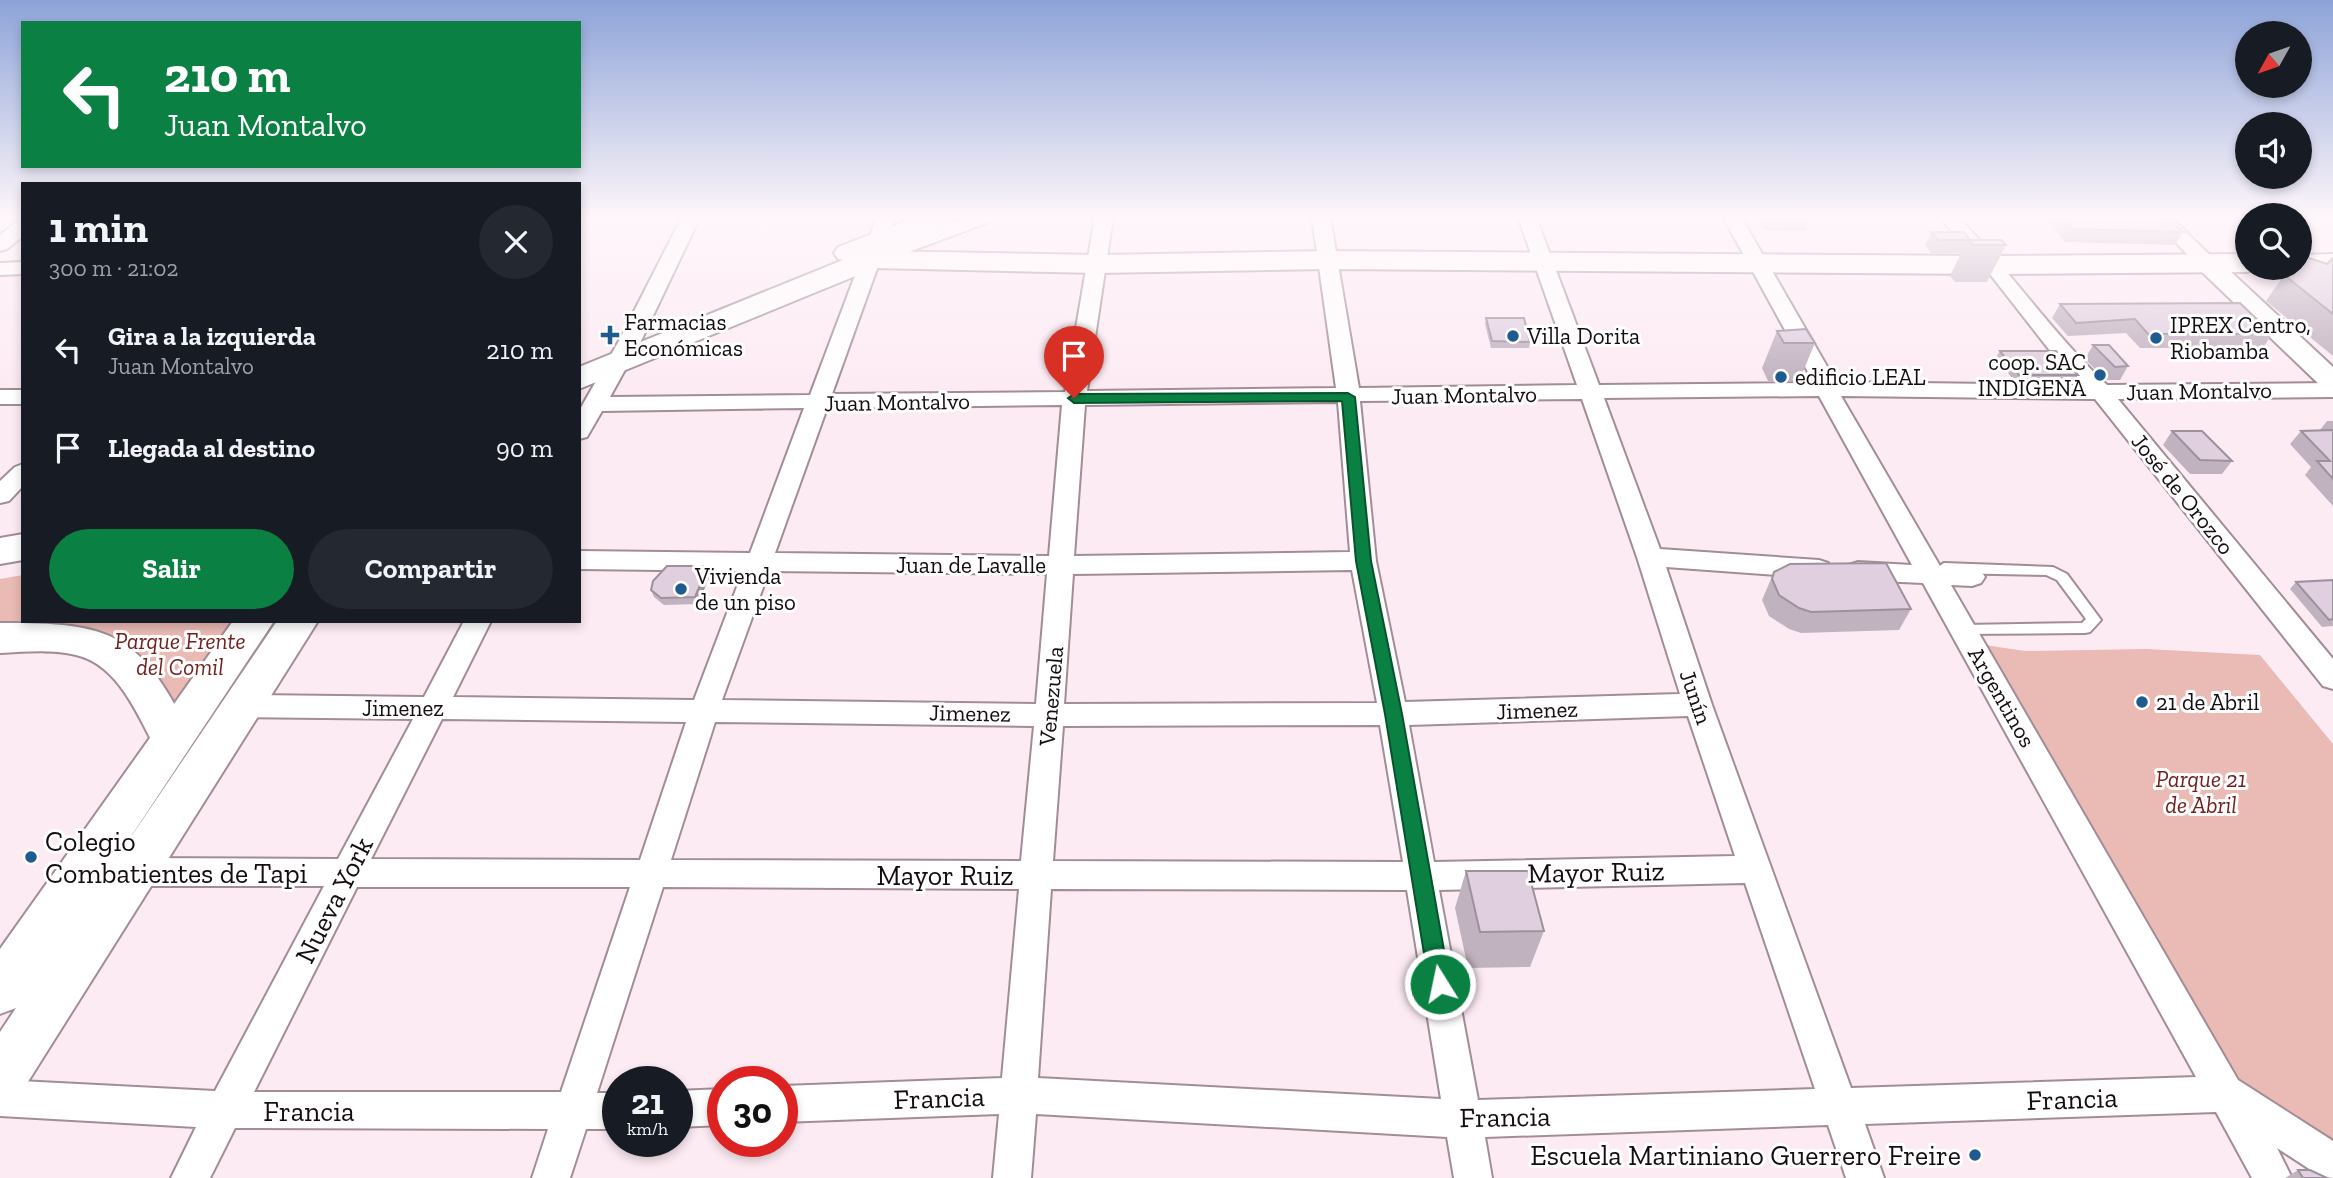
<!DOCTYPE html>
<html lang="es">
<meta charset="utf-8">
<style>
body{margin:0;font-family:"Zilla Slab",serif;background:#242831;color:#f1f3f6;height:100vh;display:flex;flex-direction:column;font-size:26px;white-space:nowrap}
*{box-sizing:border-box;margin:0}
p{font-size:23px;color:#9ea1a6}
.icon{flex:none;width:38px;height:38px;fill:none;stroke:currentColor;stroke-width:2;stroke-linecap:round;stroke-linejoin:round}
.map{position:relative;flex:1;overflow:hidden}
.sheet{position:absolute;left:21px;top:182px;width:560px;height:441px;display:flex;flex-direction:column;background:#171b24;border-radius:0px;box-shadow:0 4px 10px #0003}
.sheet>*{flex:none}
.hud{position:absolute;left:21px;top:21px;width:560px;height:147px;border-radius:0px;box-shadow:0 4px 10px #0003;background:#0b8043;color:#fff;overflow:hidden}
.needle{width:46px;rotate:230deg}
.buttons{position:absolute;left:2235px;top:21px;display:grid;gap:14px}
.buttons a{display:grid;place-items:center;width:77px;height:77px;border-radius:50%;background:#171b24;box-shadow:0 4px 10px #0003;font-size:35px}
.speed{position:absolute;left:602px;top:1066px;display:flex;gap:14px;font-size:35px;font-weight:700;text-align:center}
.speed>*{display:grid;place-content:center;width:91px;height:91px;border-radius:50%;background:#171b24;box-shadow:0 4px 10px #0003;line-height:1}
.speed small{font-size:18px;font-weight:400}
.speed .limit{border:10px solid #d22;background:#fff;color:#111}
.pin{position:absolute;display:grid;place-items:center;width:60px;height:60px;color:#fff;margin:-72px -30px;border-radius:50% 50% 50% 0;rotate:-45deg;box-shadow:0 0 7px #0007}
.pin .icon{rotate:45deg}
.me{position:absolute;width:77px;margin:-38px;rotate:350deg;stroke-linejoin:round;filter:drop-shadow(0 0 5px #0008)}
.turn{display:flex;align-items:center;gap:24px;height:147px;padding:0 28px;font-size:32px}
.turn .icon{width:91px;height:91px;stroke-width:2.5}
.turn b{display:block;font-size:49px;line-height:60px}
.round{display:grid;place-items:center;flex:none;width:74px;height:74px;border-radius:37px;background:#242831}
.head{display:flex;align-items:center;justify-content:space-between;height:119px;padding:0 28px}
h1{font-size:42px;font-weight:800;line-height:52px}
.cta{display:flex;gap:14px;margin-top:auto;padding:14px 28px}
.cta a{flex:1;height:80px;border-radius:42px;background:#0b8043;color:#fff;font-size:28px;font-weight:800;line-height:80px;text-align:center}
.cta a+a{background:#242831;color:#f1f3f6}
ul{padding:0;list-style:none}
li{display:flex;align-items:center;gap:21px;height:98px;padding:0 28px}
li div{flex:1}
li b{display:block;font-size:26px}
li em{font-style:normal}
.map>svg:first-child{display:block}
.green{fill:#eabab5}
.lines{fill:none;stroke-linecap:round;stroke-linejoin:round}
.service-casing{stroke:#a28d97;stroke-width:4}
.minor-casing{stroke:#a28d97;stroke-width:4}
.tertiary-casing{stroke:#a28d97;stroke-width:4}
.secondary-casing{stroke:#a28d97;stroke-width:4}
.primary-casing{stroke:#a28d97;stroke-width:4}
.service{fill:#fff;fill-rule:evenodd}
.minor{fill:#fff;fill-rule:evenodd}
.tertiary{fill:#fff;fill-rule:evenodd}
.secondary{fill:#fff;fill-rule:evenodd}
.primary{fill:#fff;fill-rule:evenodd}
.wall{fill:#c1b2c0}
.shaded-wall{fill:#9d919c}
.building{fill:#e0cfdf;stroke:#9d919c;stroke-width:2}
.route{fill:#0b8043;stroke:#07532c;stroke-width:2}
.poi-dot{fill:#1f5a91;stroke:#fefefe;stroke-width:2.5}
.labels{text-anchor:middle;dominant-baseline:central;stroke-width:6;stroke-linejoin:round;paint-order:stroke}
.poi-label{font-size:23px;fill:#130c10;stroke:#fefefe;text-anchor:start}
.street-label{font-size:23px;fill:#130c10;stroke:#fefefe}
.park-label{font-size:23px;font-style:italic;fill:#70211e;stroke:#fefefe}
.near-poi-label{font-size:28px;fill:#130c10;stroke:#fefefe;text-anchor:start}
.near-street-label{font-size:28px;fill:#130c10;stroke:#fefefe}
</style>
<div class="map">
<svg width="2333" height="1178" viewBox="0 0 2333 1178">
<rect width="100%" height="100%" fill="#fdebf4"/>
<path class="green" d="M23,575v46h218l-67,95 -13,-34 -23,-25 -138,-29v-49z
M1964,642l61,9 121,-2 114,6 73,89v429l-112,-82z"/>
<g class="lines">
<g class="service-casing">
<path id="service" d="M1944,563l109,4 14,7 34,46 -11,12 -5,1 -126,1 -2,-4 2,-4 5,-1 118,-2 4,-4 -29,-39 -11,-5 -102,-2 -7,-5z"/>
</g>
<g class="minor-casing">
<path id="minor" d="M682,217h18l-58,122 -32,58 200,-2 67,-178h18l-11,30 84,-30h26l-2,4 -113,42 -47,131 233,-2 30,-175h18l-26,174 249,-3 -24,-171h18l29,171 218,-3 -59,-168h18l63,168 215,-2 -91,-166h18l95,165 245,3 -16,-15 -79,-101 -47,-52h19c52,54 95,117 149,168l226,-2v14l-215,2 215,260v30l-10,-3 -228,-287 -254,-3 99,170 41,5 4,6 -4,6 -9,3 -21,-1 287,495 95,61v37l-13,-2 -43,-28 15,30h-40l-36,-66 -351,12 19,54h-38l-18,-53 -343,12 7,41h-38l-7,-41 -411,-23 -5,64h-38l6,-64 -217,8v-36l220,-8 17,-189 -356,-2 -66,206h21v36h-32l-16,49h-38l16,-49 -313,-1 -25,50h-39l25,-51 -196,-11v-36l215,11 109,-205h-190l-11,-4 -5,-10 5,-10 11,-4 204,1 75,-140 -170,-2 -10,-3 -4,-8 4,-8 10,-3 181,2 40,-76h27l-38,76 241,3 49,-129 -164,-2v-18l171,2 54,-145 -202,3 -15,26 -8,2v-28l41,-72zM1819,396l93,169 -54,-3 -9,3 -4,6 4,6 9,3 65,3 273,494 -345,11 -139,-383 -46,-138 153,11 9,-3 4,-6 -4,-6 -9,-3 -159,-11 -56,-151zM1582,399l55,158 43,137 -275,8 -29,-141 -16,-160zM1338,402l12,150 -276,4 11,-151zM1062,405l-13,151 -274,-3 52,-145zM1352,570l25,133 -313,1 9,-130zM769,571l278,3 -11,130 -314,-4zM1688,716l47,140 -301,6 -25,-137zM442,719l244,3 -46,138 -269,-1zM715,722l319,4 -13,135 -350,-1zM1380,725l23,137 -350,-1 10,-135zM1745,883l70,206 -337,11 -39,-210zM357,887h273l-69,205h-307zM1051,889l356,1 34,209 -403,-21z
M2150,217h20l44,42 3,4 -3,4h-14z
M23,220v16l-16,13 -7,2v-16l16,-13z
M23,262v12l-23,1v-12z
M0,390h23v14h-23z
M23,464v22l-14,15 -9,2v-22l15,-14z
M723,1089v36l-46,2v-36z"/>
</g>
<g class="tertiary-casing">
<path id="tertiary" d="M2207,256l9,2 117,109v23l-10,-2 -125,-120 -3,-5 3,-5z"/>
</g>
<g class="secondary-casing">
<path id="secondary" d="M916,217h38l-4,6 -71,28 219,4 229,-4 666,5 254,-2v14h11l-11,4 -254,2 -666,-5 -229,4 -223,-5 -296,121v-22l264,-107 -5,-1 -4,-6 4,-6z
M2333,254v18h-33l-11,-4h11v-13z
M0,623c116,-1 141,12 193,116l-6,12 -15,5 -15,-5c-19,-35 -38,-86 -81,-96 -25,-6 -51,-3 -76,-2z"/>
</g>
<g class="primary-casing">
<path id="primary" d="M23,534v26l-23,4v-26z
M233,621h41l-160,241 163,-241h41l-299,475 -19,8v-72l16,-24 -16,6v-65z"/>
</g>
<use href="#service" class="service"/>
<use href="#minor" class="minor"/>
<use href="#tertiary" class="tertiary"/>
<use href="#secondary" class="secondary"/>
<use href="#primary" class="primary"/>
</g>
<path class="wall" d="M1749,217h60l1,1 -5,13 -40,-1 -8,-12h-7z
M2051,217h114l18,15 -8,13 -110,-3 -16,-21z
M1931,232l39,8 36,5 -19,37h-32l-5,-6 11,-23h-30l-6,-8z
M2333,258v98l-67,-55 18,-26 43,-11z
M2060,304l212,30 -9,14h-123l-14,-15 -58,3 -16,-18z
M1486,318l44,24 -1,6h-38l-6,-24z
M1777,331l38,12 -16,38h-31l-6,-13z
M2093,345l35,21 -8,14h-14l-21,-21z
M2000,351l78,24 -4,7h-59l-19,-25z
M2327,421h6v85l-28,-31 6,-8 -21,-23 11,-13 19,-1z
M2172,431l60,30 -10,13h-32l-27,-29z
M708,566l3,7 -13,31 -34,1 -10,-8 -3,-7z
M1774,572l137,37 -12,21 -98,3 -12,-4 -20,-13 -7,-16z
M2333,580v46l-11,1 -32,-38 6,-7z
M1466,871l78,60 -14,36 -62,1 -13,-60z
M2298,1170l29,8h-42z"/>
<path class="shaded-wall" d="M708,566l3,7 -13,31 -3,-7z"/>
<path class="building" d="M1769,217h40l1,1h-41z
M2062,217h103l18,15 -111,-3z
M1931,232h33l6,8h-32z
M1968,240h33l5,5h-33z
M2300,255l27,9 6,-6v56l-49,-39 6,-7h10z
M2240,303l32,31h-124l-13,-15 -59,4 -16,-19z
M1486,318h38l6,24 -38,-1z
M1806,329l9,14h-31l-7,-12z
M2093,345h16l19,21 -13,1z
M2000,351h56l22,24h-59z
M2333,430v49l-16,-18h13l-29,-30z
M2172,431h30l30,30 -32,-1z
M1886,563l25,46 -100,3 -12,-4 -20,-13 -7,-16 2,-7 16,-8z
M667,566h41l-13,31 -34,1 -10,-8 2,-9z
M2333,580v39l-4,1 -33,-38z
M1466,871h62l16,60 -64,1z
M2298,1170h12l17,8h-24z"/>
<linearGradient id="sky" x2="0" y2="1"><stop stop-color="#8da3d8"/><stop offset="0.57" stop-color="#fef6fa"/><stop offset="1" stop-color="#fef6fa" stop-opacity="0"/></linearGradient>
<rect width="2333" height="382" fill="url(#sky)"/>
<path class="route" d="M1348,393l7,4 16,164 31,153 48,270 -3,7 -7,2 -8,-2 -3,-7 -44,-270 -29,-153 -14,-160 -268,2 -6,-5 6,-4z"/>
<g class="poi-dot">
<path d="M606.5 324.5h7v7h7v7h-7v7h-7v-7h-7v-7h7z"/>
<circle cx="1513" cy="336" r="7"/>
<circle cx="2156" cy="338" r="7"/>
<circle cx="2100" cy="375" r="7"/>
<circle cx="1781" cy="377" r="7"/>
<circle cx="681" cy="589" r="7"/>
<circle cx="2142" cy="702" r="7"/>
<circle cx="31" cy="857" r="7"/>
<circle cx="1975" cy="1155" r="7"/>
</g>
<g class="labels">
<g class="poi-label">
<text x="624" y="322">Farmacias<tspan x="624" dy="26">Económicas</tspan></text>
<text x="2170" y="325">IPREX Centro,<tspan x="2170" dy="26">Riobamba</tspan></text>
<text x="1527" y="336">Villa Dorita</text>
<text x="2086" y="362" text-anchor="end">coop. SAC<tspan x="2086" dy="26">INDIGENA</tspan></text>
<text x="1795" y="377">edificio LEAL</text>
<text x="695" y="576">Vivienda<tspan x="695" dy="26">de un piso</tspan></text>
<text x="2156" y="702">21 de Abril</text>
</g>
<g class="street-label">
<text transform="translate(2199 391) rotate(-1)">Juan Montalvo</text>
<text transform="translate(1464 395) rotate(-1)">Juan Montalvo</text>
<text transform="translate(897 402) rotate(-1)">Juan Montalvo</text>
<text transform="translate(2183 494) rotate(51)">José de Orozco</text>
<text x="971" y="565">Juan de Lavalle</text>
<text transform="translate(1051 696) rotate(-85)">Venezuela</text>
<text transform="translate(1696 697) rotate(71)">Junín</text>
<text transform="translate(2002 697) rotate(60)">Argentinos</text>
<text x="403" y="708">Jimenez</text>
<text transform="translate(1537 710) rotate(-2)">Jimenez</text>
<text transform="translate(970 713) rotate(1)">Jimenez</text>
</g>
<g class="park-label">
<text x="180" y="641">Parque Frente<tspan x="180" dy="26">del Comil</tspan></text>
<text x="2201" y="779">Parque 21<tspan x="2201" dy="26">de Abril</tspan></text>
</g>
<g class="near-poi-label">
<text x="45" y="841">Colegio<tspan x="45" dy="32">Combatientes de Tapi</tspan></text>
<text x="1961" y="1155" text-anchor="end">Escuela Martiniano Guerrero Freire</text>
</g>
<g class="near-street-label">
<text transform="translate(1596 872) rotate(-1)">Mayor Ruiz</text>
<text x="945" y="875">Mayor Ruiz</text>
<text transform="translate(334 900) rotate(-63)">Nueva York</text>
<text transform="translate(939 1098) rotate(-2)">Francia</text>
<text transform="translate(2072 1099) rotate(-2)">Francia</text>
<text x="309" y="1111">Francia</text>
<text transform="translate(1505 1117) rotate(-1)">Francia</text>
</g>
</g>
</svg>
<div class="buttons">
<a><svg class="needle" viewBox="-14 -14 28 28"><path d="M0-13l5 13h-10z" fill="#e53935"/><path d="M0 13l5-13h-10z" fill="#9ea1a6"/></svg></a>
<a><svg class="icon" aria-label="sound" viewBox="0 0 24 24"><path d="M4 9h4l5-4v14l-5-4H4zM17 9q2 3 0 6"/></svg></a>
<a><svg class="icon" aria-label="search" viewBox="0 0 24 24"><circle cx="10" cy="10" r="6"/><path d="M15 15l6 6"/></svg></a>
</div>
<div class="speed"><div>21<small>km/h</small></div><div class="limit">30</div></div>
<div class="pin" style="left:1074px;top:398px;background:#d93025"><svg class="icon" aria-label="arrive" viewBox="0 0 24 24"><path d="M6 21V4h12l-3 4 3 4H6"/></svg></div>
<svg class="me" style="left:1440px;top:984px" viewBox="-20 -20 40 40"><circle r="17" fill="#0b8043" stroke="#fff" stroke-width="3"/><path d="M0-11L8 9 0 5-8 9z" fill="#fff"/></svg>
<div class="hud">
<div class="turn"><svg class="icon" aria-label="left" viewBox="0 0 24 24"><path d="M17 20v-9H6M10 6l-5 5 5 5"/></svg><div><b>210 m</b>Juan Montalvo</div></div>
</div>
<section class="sheet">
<div class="head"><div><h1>1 min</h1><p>300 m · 21:02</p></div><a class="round"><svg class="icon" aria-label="close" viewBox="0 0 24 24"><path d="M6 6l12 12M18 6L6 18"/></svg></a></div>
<ul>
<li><svg class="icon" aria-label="left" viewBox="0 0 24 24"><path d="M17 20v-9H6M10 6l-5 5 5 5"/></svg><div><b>Gira a la izquierda</b><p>Juan Montalvo</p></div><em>210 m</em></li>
<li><svg class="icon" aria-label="arrive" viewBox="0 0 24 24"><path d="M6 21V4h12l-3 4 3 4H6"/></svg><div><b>Llegada al destino</b></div><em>90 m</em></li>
</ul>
<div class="cta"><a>Salir</a><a>Compartir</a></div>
</section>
</div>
